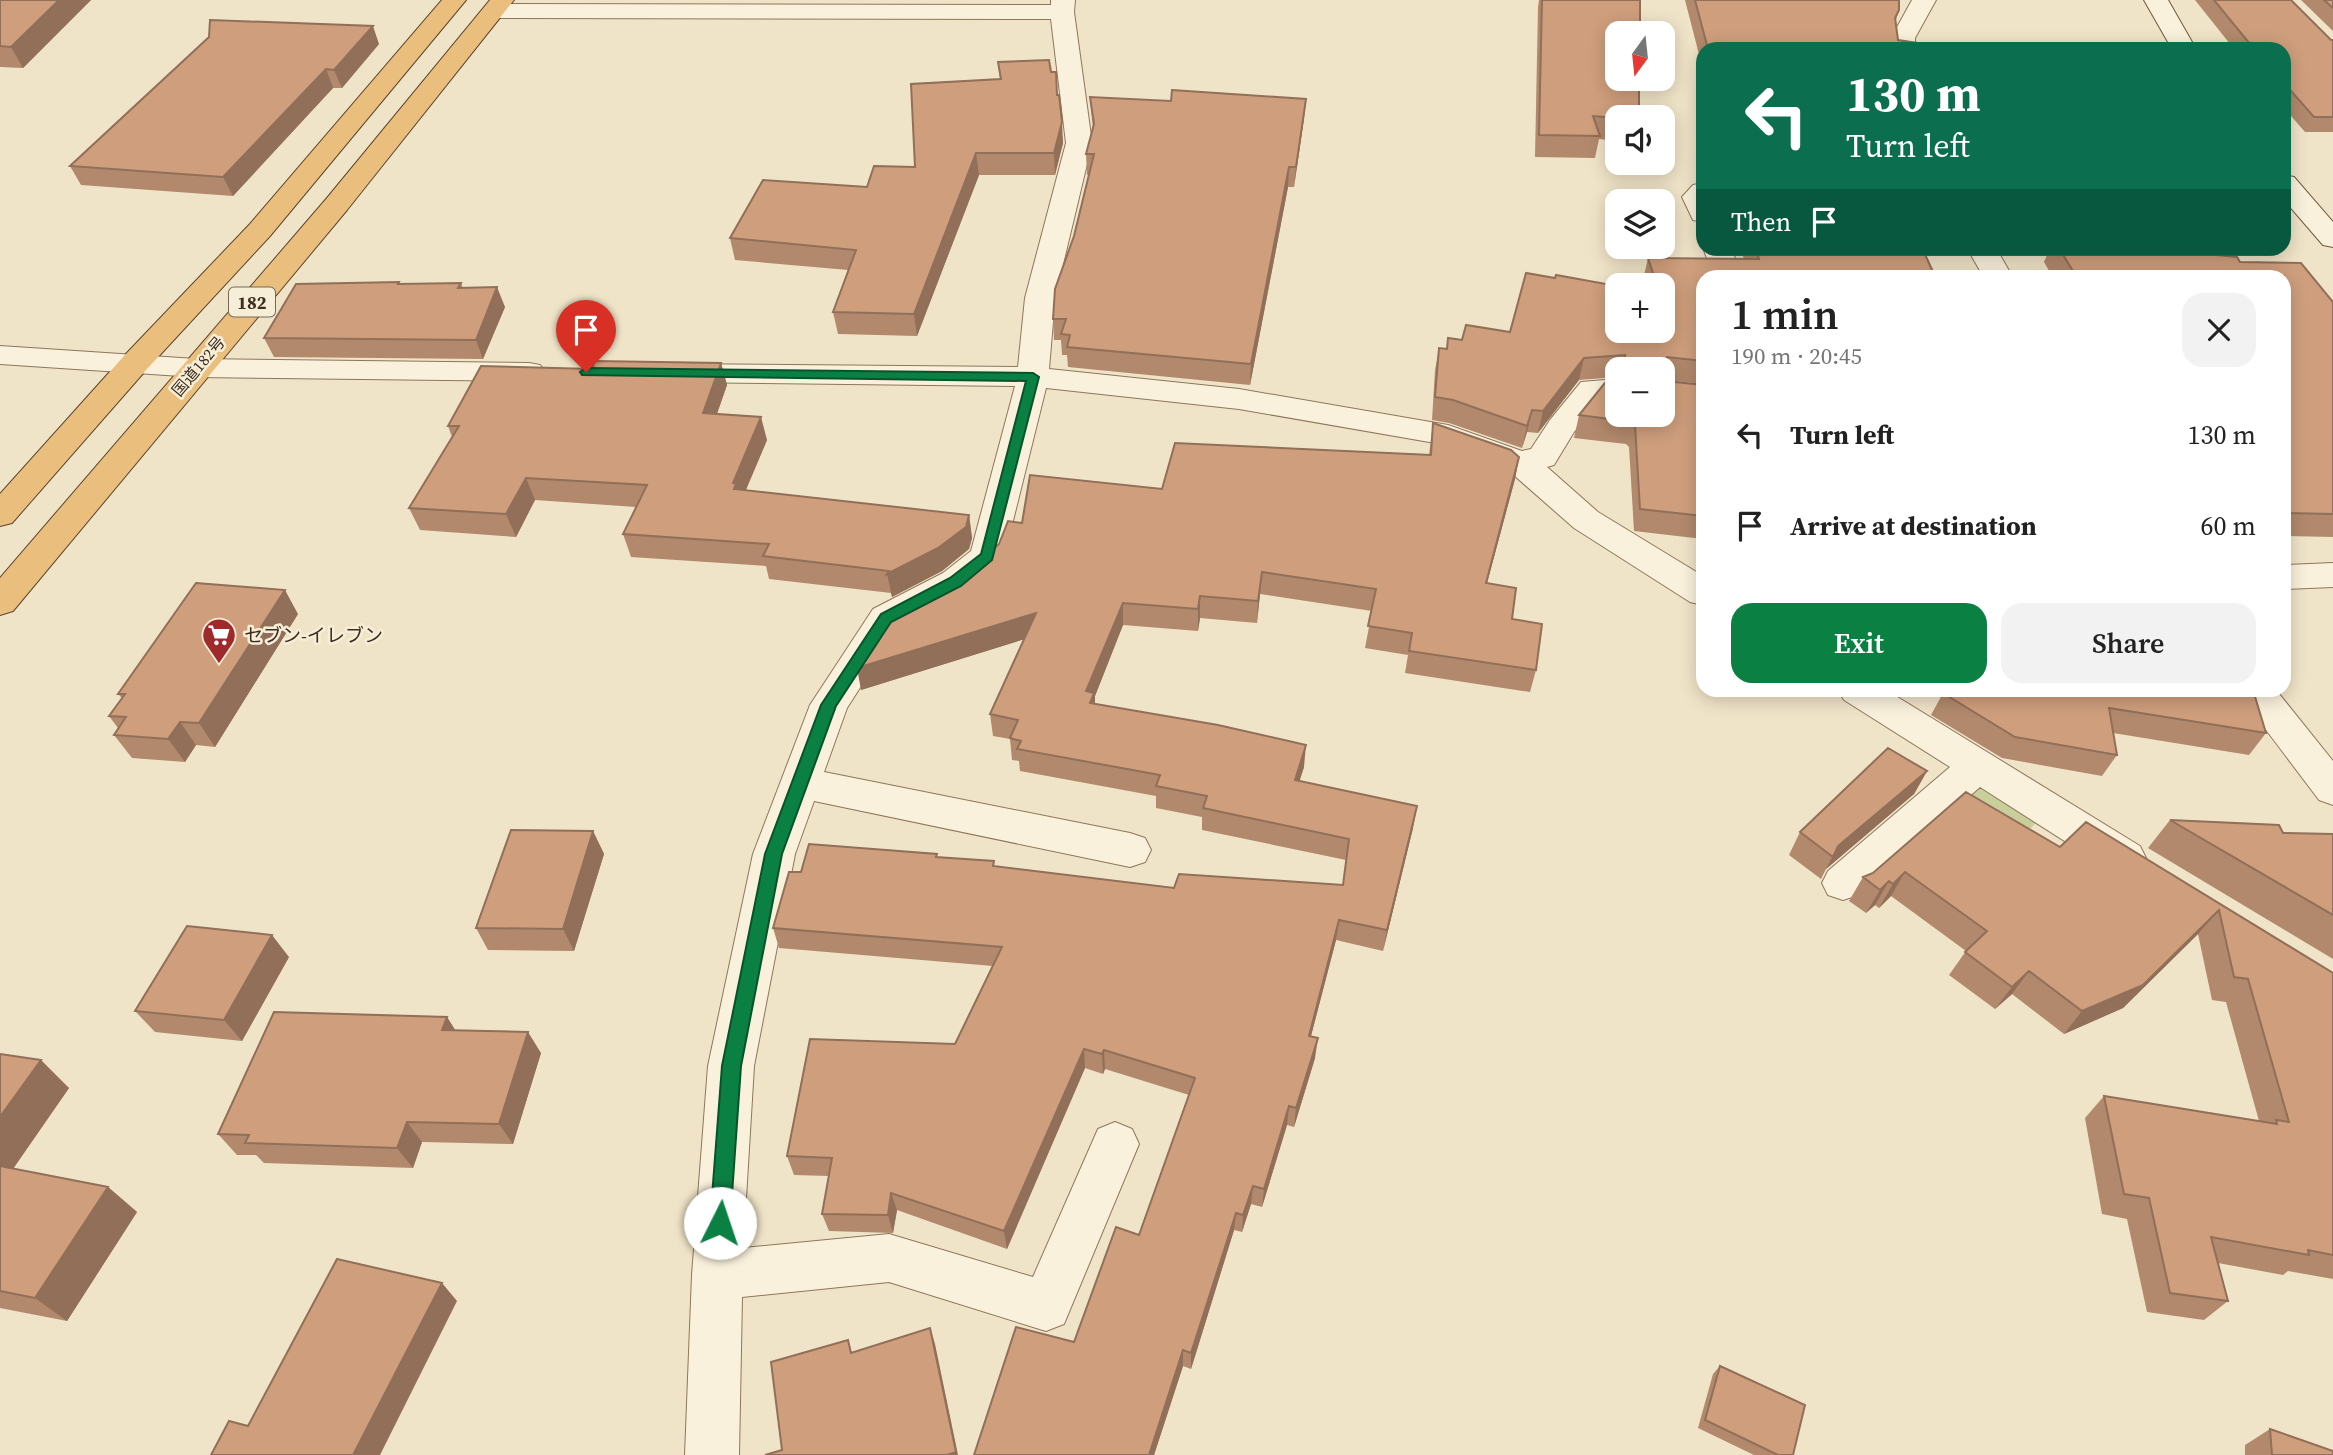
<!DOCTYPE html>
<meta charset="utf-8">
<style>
body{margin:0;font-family:"Source Serif 4","Noto Sans JP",serif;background:#f2f2f2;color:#222;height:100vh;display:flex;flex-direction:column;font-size:26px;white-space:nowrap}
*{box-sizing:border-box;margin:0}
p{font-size:23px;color:#767676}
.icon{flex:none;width:38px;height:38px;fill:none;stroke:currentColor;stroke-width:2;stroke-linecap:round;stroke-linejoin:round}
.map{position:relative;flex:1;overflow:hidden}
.panel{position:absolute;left:1696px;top:270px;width:595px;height:427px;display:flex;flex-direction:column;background:#fff;border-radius:21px;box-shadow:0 4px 18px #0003}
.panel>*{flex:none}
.guide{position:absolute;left:1696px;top:42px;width:595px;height:214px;border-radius:21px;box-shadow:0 4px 18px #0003;background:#0b6e4f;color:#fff;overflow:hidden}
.needle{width:46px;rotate:195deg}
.tools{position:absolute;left:1605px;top:21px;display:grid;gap:14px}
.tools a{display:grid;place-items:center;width:70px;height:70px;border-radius:14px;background:#fff;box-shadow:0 4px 18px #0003;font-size:35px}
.pin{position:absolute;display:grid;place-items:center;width:60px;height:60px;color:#fff;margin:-72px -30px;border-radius:50% 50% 50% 0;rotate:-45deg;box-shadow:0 0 7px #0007}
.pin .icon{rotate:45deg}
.me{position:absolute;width:77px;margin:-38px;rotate:4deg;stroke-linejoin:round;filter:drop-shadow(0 0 5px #0008)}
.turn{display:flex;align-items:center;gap:24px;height:147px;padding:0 35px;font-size:32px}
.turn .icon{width:91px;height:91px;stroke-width:2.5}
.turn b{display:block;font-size:49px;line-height:60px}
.then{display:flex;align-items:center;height:66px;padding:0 35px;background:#0003;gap:14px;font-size:26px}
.round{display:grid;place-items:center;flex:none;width:74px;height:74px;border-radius:21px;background:#f2f2f2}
.overview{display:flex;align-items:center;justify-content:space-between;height:119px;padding:0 35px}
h1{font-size:42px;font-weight:600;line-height:52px}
.button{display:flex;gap:14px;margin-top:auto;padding:14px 35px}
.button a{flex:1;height:80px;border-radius:21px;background:#0b8043;color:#fff;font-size:28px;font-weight:600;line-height:80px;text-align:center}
.button a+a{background:#f2f2f2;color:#222}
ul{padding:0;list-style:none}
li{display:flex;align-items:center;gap:21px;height:91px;padding:0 35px}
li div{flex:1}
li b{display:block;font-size:26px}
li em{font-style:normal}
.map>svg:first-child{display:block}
.green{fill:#c9cf9b}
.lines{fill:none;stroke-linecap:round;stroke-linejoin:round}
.minor-casing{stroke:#8d765c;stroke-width:2}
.secondary-casing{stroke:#6f573f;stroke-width:2}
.trunk-casing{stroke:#5b4430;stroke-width:2}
.minor{fill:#faf1dc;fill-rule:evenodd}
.secondary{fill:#faf1dc;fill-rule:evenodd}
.trunk{fill:#eabe7c;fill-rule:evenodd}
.wall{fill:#b2896c}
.shaded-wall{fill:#916f58}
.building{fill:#cf9f7d;stroke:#916f58;stroke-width:2}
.route{fill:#0b8043;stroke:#07532c;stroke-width:2}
.labels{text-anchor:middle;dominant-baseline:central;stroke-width:5;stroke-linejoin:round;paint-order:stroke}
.far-street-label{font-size:16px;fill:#3d2e20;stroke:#f7eed8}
.shield{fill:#f7eed8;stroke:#756857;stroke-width:2}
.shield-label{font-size:18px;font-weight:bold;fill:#3d2e20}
.poi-label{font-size:19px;fill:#3d2e20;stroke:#f7eed8;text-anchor:start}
</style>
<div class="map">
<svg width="2333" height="1455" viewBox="0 0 2333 1455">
<rect width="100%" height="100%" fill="#f0e4c8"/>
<path class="green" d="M1984,780l58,35 -26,31 -59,-36z"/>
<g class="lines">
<g class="minor-casing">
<path id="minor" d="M1051,0h24l-1,12 18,131 -37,155 -6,71 190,20 209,36 74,26 9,-2 19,-29 31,-38 36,-3v20h-16l-27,33 -20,33 -7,2 51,45 105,64v29l-13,-3 -116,-74 -66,-58 -67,-26 -202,-35 -193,-21 -42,169 -5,8 -30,26 -70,36 -52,81 -23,64 306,61 15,5 6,12 -6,12 -15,5 -316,-66 -19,53 -41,212 -11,182 146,-14 144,43 65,-148 17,-7 17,7 7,15 -75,180 -18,7 -157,-49 -147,15 -3,158h-54l7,-180 16,-209 45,-212 57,-149 63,-96 70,-36 28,-22 44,-165 -345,-4 -11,-2 -5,-7 5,-7 11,-2 348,3 7,-69 41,-155 -15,-124 -557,-1 -8,-2 -4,-5 4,-5 8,-2 557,1z
M1912,0h24l-21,38v11h-24v-11z
M1703,183v39l-10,-2 -11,-23 11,-12z
M1703,248h28l11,28h-28z
M1967,248h29l16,28h-29z
M0,346l196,13 333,4 11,2 5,7 -5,7 -11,2 -333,-4 -196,-13z
M2333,563v24l-49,2v-24z
M1838,690h48l254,156 6,12 -6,12 -15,5 -15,-5 -130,-83 -122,108 -15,5 -15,-5 -6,-12 6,-12 122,-104 -106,-67z
M2236,690h40l57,71v44l-14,-5z"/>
</g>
<g class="secondary-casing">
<path id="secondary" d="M2144,0h24l28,49h-24z
M2284,175l10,2 39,45v25l-10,-2 -39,-45z"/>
</g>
<g class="trunk-casing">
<path id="trunk" d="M442,0h24l-196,236 -124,134 -134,153 -12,3v-32l124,-138 126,-132z
M490,0h24l-167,210 -334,401 -13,4v-37l327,-380z"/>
</g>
<use href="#minor" class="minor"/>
<use href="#secondary" class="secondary"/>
<use href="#trunk" class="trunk"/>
</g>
<path class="wall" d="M0,0h91l-68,68 -23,-1z
M1539,0h101l-23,117v24l-18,-2 -4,19 -60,-1 3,-150z
M1685,0h214v10l-3,10 2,20 60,9h-255v21z
M2195,0h96l40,40h2v92h-28l-21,-24v-59h-50z
M2301,0h32v31z
M379,44l-37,44h-9l-100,108 -152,-11 -11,-19z
M998,62l53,10 6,23 6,48 -8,32h-76l-62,161 -79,-2 -5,-22 15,-42 -113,-10 -5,-22 137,-51 48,-20 85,-88z
M1090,97l214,21 -10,69h-6l-38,198 -182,-18 -1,-12h-5l-1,-15h-7l-1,-21 36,-144h-2l-1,-21 7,-25z
M1740,248h226l-3,6h-39l-221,22v108l-37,-4 37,5v154l-69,-8 -5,-84 -3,-3 -52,-6 5,-23h38l45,-46h-45v8l-38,3 -41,53 -11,-1 -5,16 -73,-25 -17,-3 3,-50 4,-22 7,1 16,-9 48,-8 152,-1v-46h-18l-1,-5 5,-22 96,1z
M2050,248h92l29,3 -2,-3h7l-2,4 63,5 3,5 61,1 32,39v235l-49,-1v-260h-232l-8,-14z
M461,283l2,5 42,19 -22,52 -209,-2 -10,-19 136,-54z
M721,363l6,22 -10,29 50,26 -21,50 223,25 3,23 -3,11 -27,22 -50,26 -1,-4 -122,-14 -3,-13 -135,-9 -8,-23 13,-27 -101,-7 -19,37 -96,-7 -11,-22 43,-71 -4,-11 144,-57z
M1433,423l86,34 -4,22 -28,104 25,36 24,51 -6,22 -125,-19 3,-18 -43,-7 7,-37 -112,-17 -3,29 -57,-5 -2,13 -75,-6 -28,71v8l209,63 -5,14 114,47 -30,123 -47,-11 -25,96 4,22 -21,69 -7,-2 -25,82 -11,-3 -9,28 -8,-2 -43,139 -8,-3 -29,89h-180l100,-113 65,-107 50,-140 -84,-26 -2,5 -18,-6 -78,181 -110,-39 -4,23 -64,-2 -7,-17 7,-38 -35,-1 -7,-19 168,-112 38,-78 -214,-18 -6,-20 28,-56 136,-18v3l57,9 180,22 169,-3 3,-25 -144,-30v-13l-46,-9v-12l-136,-25 -1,-10 -7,-1 -2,-21 -17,-3 -3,-22 34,-75 -163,51 107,-119 54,-48 140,-34 267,-34z
M298,614l-83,133 -19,-2 -11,17 -53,-4 -18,-23 4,-7 -9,-12 13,-18 -4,-4z
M2253,690l13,43 -17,22 -136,-22 4,22 -15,21 -100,-18 -71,-43 12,-22z
M1927,771l-13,23 -88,75 -5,10 -32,-24 11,-23z
M2170,820l113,13 50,1v125l-185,-111z
M2086,822l247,151v306l-45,-8 -5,4 -65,-12 10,38 -24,19 -57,-8 -20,-93 -25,-5 -17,-96 19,-22 155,25 -33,-119 -14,-2 -14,-66 -75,74 -59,26 -52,-40 -17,15 -46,-34 17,-24 -75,-55 -12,12 -4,-3 -9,8 -17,-12 14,-24 197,-30z
M593,831l11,23 -30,97 -86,-1 -12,-22z
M289,957l-47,84 -87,-9 -20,-21z
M447,1017l8,14 86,22 -28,91 -91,-2 -9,26 -149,-5 -8,-8h-19l-19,-21z
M0,1054l69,34 -56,81 95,18 29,25 -70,109 -67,-13z
M1720,1366l73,89h-39l-56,-27 15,-54z
M2270,1429l63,26h-88v-10z"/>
<path class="shaded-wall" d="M59,0h32l-68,68 -12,-21z
M373,26l6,18 -37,44 -8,-18z
M326,69l7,19 -100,108 -10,-19z
M1306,99l-2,19 -10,69 2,-20z
M1062,122l1,21 -8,32 -1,-22z
M976,153l3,22 -62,161 -3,-22z
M1289,167l-1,20 -38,198 1,-21z
M497,287l8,20 -22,52 -7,-19z
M1584,358l-5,22 -41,53 5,-22z
M721,363l6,22 -18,51 -6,-23z
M1532,410l-5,22 -5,16 5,-22z
M761,417l6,23 -26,61 -1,11 -7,-29z
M1519,457l-4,22 -34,126 5,-22z
M526,478l9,22 -19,37 -10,-23z
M969,515l3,23 -3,11 -27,22 -50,26 -5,-23z
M1262,572l-2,22 -3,29 1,-22z
M285,590l13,24 -83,133 -16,-24z
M1200,596v22l-2,13v-22z
M1123,603v22l-28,71v19l-9,-24z
M1036,613l2,22 -177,55 -4,-22z
M180,722l16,23 -11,17 -17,-23z
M1306,745l-2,22 -11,35 2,-22z
M1927,771l-13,23 -88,75 12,-23z
M1417,806l-4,22 -30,123 4,-21z
M593,831l11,23 -30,97 -11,-22z
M1905,872l-14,24 -12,12 14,-24z
M1889,881l-14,24 -9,8 14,-23z
M2219,910l-21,24 -75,74 -59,26 18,-23z
M1339,920l-3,20 -30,115 3,-19z
M272,935l17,22 -47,84 -18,-21z
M2029,971l-17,23 -17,15 17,-22z
M447,1017l14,22 -19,-9z
M528,1032l13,21 -28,91 -14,-20z
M1318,1038l-3,20 -21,69 2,-19z
M1084,1049l1,19 -78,181 -3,-18z
M1104,1050l1,19 -2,5 -1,-20z
M41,1060l28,28 -68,98 -1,-1v-68z
M1289,1106l-2,19 -25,82 2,-18z
M407,1122l15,20 -9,26 -16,-20z
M1253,1186l-2,18 -9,28 1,-17z
M108,1187l29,25 -70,109 -32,-23z
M891,1193l6,17 -4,23 -5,-18z
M1236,1213l-2,17 -43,139v-16z
M442,1283l15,18 -77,154h-27z
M930,1328l5,16 23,111h-11z
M1183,1350v16l-29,89h-5z"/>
<path class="building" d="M0,0h59l-48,47 -11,-1z
M1542,0h98v33h-23v46h22v38h-22v1l-24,-2 7,20 -61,-1z
M1695,0h204v10l-4,8 3,22 60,9h-250z
M2214,0h77l40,40h2v77h-19l-30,-34v-34h-30z
M2324,0h9v8z
M210,20l163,6 -39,44 -8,-1 -103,108 -153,-11 139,-129z
M1049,60l2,12h5l1,23h2l3,27 -8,31h-78l-62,161 -81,-2 23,-62 -126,-12 33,-58 104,7 7,-21 41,1 -4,-83 90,-5 -3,-17z
M1172,90l134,9 -10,68h-7l-38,197 -184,-17 3,-12 -9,-1 5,-15h-13l2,-30 19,-53 20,-82h-8l8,-30 -4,-27 81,4z
M1755,248h167l13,28h-232v85l-36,-4 -1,24 37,4v131l-63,-7 -5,-84 -3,-3 -53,-7 29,-36h9v36h45v-46h-37v-14l-41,3 -41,53 -11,-1 -5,16 -74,-26 -18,-3 4,-49 8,1 1,-11 14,2 4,-15 44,7 16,-59 29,5 1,-3 61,11v45h45v-46h-5l-9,-27 111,1z
M2059,248h83l95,9 3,5 61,1 32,39v212l-49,-1v-237h-208z
M399,282l-1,2 63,-1 -3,5 39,-1 -21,53 -212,-2 32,-54z
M595,361l126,2 -18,50 58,4 -28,66h3l-2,6 235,26 -3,12 -28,21 -51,26 2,-3 -126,-15 6,-12 -146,-10 24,-49 -121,-7 -20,36 -97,-6 50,-82h-11l33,-60 111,3z
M1433,423l78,27 8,7 -33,126 30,5 -4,31 30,5 -6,46 -127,-19 3,-18 -44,-7 8,-37 -114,-17 -4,29 -58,-5 -2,13 -75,-6 -37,88 8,2 -4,10 128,22 88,20 -11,35 122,26 -30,124 -48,-10 -30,116 9,2 -22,70 -7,-2 -25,83 -11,-3 -10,29 -7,-2 -45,140 -8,-3 -34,105h-175l42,-128 58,15 42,-115 23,8 56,-157 -91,-28 -2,4 -18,-5 -80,182 -113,-38 -3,22 -66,-1 10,-56 -45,-2 23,-117 145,5 47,-97 -229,-19 16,-56h12l8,-28 128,10 -1,3 58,4 -1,5 181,22 5,-14 164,11 6,-46 -146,-31 4,-12 -51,-10 4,-11 -143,-26 4,-8 -11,-3 8,-18 -28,-6 46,-101 -179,55 40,-61 71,-36 31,-27 9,-23 14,2 8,-48 132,14 13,-46 256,12z
M196,583l89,7 -86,133 -19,-1 -12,17 -54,-4 12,-18 -17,-1 16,-22h-7z
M1947,690h306l13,43 -157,-25 8,47 -102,-18 -72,-44z
M1888,748l39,23 -89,75 -5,11 -33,-25z
M1966,792l94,55 26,-25 247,151v282l-25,-5 1,5 -98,-18 17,64 -58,-8 -21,-95 -25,-4 -20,-98 173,28 -1,-4 13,2 -41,-143 -14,-2 -15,-67 -76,75 -61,26 -53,-40 -17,16 -47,-35 22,-21 -82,-59 -12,12 -4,-3 -9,9 -17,-13 10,-4z
M2170,820l109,5 4,8 50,1v81z
M511,830l82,1 -30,98 -87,-1z
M187,926l85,9 -48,85 -89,-9z
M274,1012l173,5 -5,13 86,2 -29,92 -92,-2 -10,26 -152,-5 4,-8 -31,-1z
M0,1054l41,6 -41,57z
M0,1166l108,21 -73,111 -35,-7z
M337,1259l105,24 -89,172h-142l18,-34 19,5z
M930,1328l26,124 -9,3h-182l17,-5 -11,-88 77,-22 3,13z
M1720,1366l85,39 -12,50h-15l-73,-35z
M2270,1429l63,22v4h-61z"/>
<path class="route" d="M586,368l447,5 6,4 -47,183 -31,26 -70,36 -55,84 -54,148 -41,212 -11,157 -3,7 -7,2 -7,-2 -3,-7 12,-157 43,-212 56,-149 60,-91 69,-36 31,-24 45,-173 -444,-6 -2,-3z"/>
<defs>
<g id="supermarket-pin" transform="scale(1.75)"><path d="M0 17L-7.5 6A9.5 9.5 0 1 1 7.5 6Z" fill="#9e2a2b" stroke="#f7eed8"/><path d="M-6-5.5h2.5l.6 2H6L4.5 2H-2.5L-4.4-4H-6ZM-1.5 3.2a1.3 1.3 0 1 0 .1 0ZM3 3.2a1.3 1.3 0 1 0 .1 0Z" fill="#fff"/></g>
</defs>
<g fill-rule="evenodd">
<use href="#supermarket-pin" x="219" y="635"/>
</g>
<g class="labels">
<g class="far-street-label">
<text transform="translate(198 366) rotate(-50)">国道182号</text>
</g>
<rect class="shield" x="229" y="287.5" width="46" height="29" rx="5"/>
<g class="shield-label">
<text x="252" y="302">182</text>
</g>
<g class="poi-label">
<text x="244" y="635">セブン-イレブン</text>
</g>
</g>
</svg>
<div class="tools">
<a><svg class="needle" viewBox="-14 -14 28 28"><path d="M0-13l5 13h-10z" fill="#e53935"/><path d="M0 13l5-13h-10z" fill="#767676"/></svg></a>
<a><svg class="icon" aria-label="sound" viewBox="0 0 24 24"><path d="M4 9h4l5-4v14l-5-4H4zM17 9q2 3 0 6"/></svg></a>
<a><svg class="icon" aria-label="layers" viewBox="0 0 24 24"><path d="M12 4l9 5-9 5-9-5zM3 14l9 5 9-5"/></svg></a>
<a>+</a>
<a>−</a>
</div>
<div class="pin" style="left:586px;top:372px;background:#d93025"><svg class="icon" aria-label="arrive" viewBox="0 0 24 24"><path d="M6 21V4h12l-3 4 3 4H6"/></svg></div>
<svg class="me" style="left:720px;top:1223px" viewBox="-20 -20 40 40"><circle r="19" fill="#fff"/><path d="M0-13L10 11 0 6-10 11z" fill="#0b8043"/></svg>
<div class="guide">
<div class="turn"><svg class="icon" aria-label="left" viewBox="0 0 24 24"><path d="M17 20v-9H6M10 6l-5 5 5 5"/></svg><div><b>130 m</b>Turn left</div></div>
<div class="then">Then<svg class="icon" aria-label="arrive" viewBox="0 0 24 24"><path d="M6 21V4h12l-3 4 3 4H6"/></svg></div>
</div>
<section class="panel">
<div class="overview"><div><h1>1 min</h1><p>190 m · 20:45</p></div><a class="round"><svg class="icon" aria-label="close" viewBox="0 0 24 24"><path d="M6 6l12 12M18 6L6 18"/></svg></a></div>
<ul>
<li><svg class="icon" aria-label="left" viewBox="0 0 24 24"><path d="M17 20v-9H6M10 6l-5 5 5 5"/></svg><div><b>Turn left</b></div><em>130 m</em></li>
<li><svg class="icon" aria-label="arrive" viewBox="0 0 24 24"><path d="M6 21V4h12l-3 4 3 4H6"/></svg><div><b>Arrive at destination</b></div><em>60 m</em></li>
</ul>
<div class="button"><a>Exit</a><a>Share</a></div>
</section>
</div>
